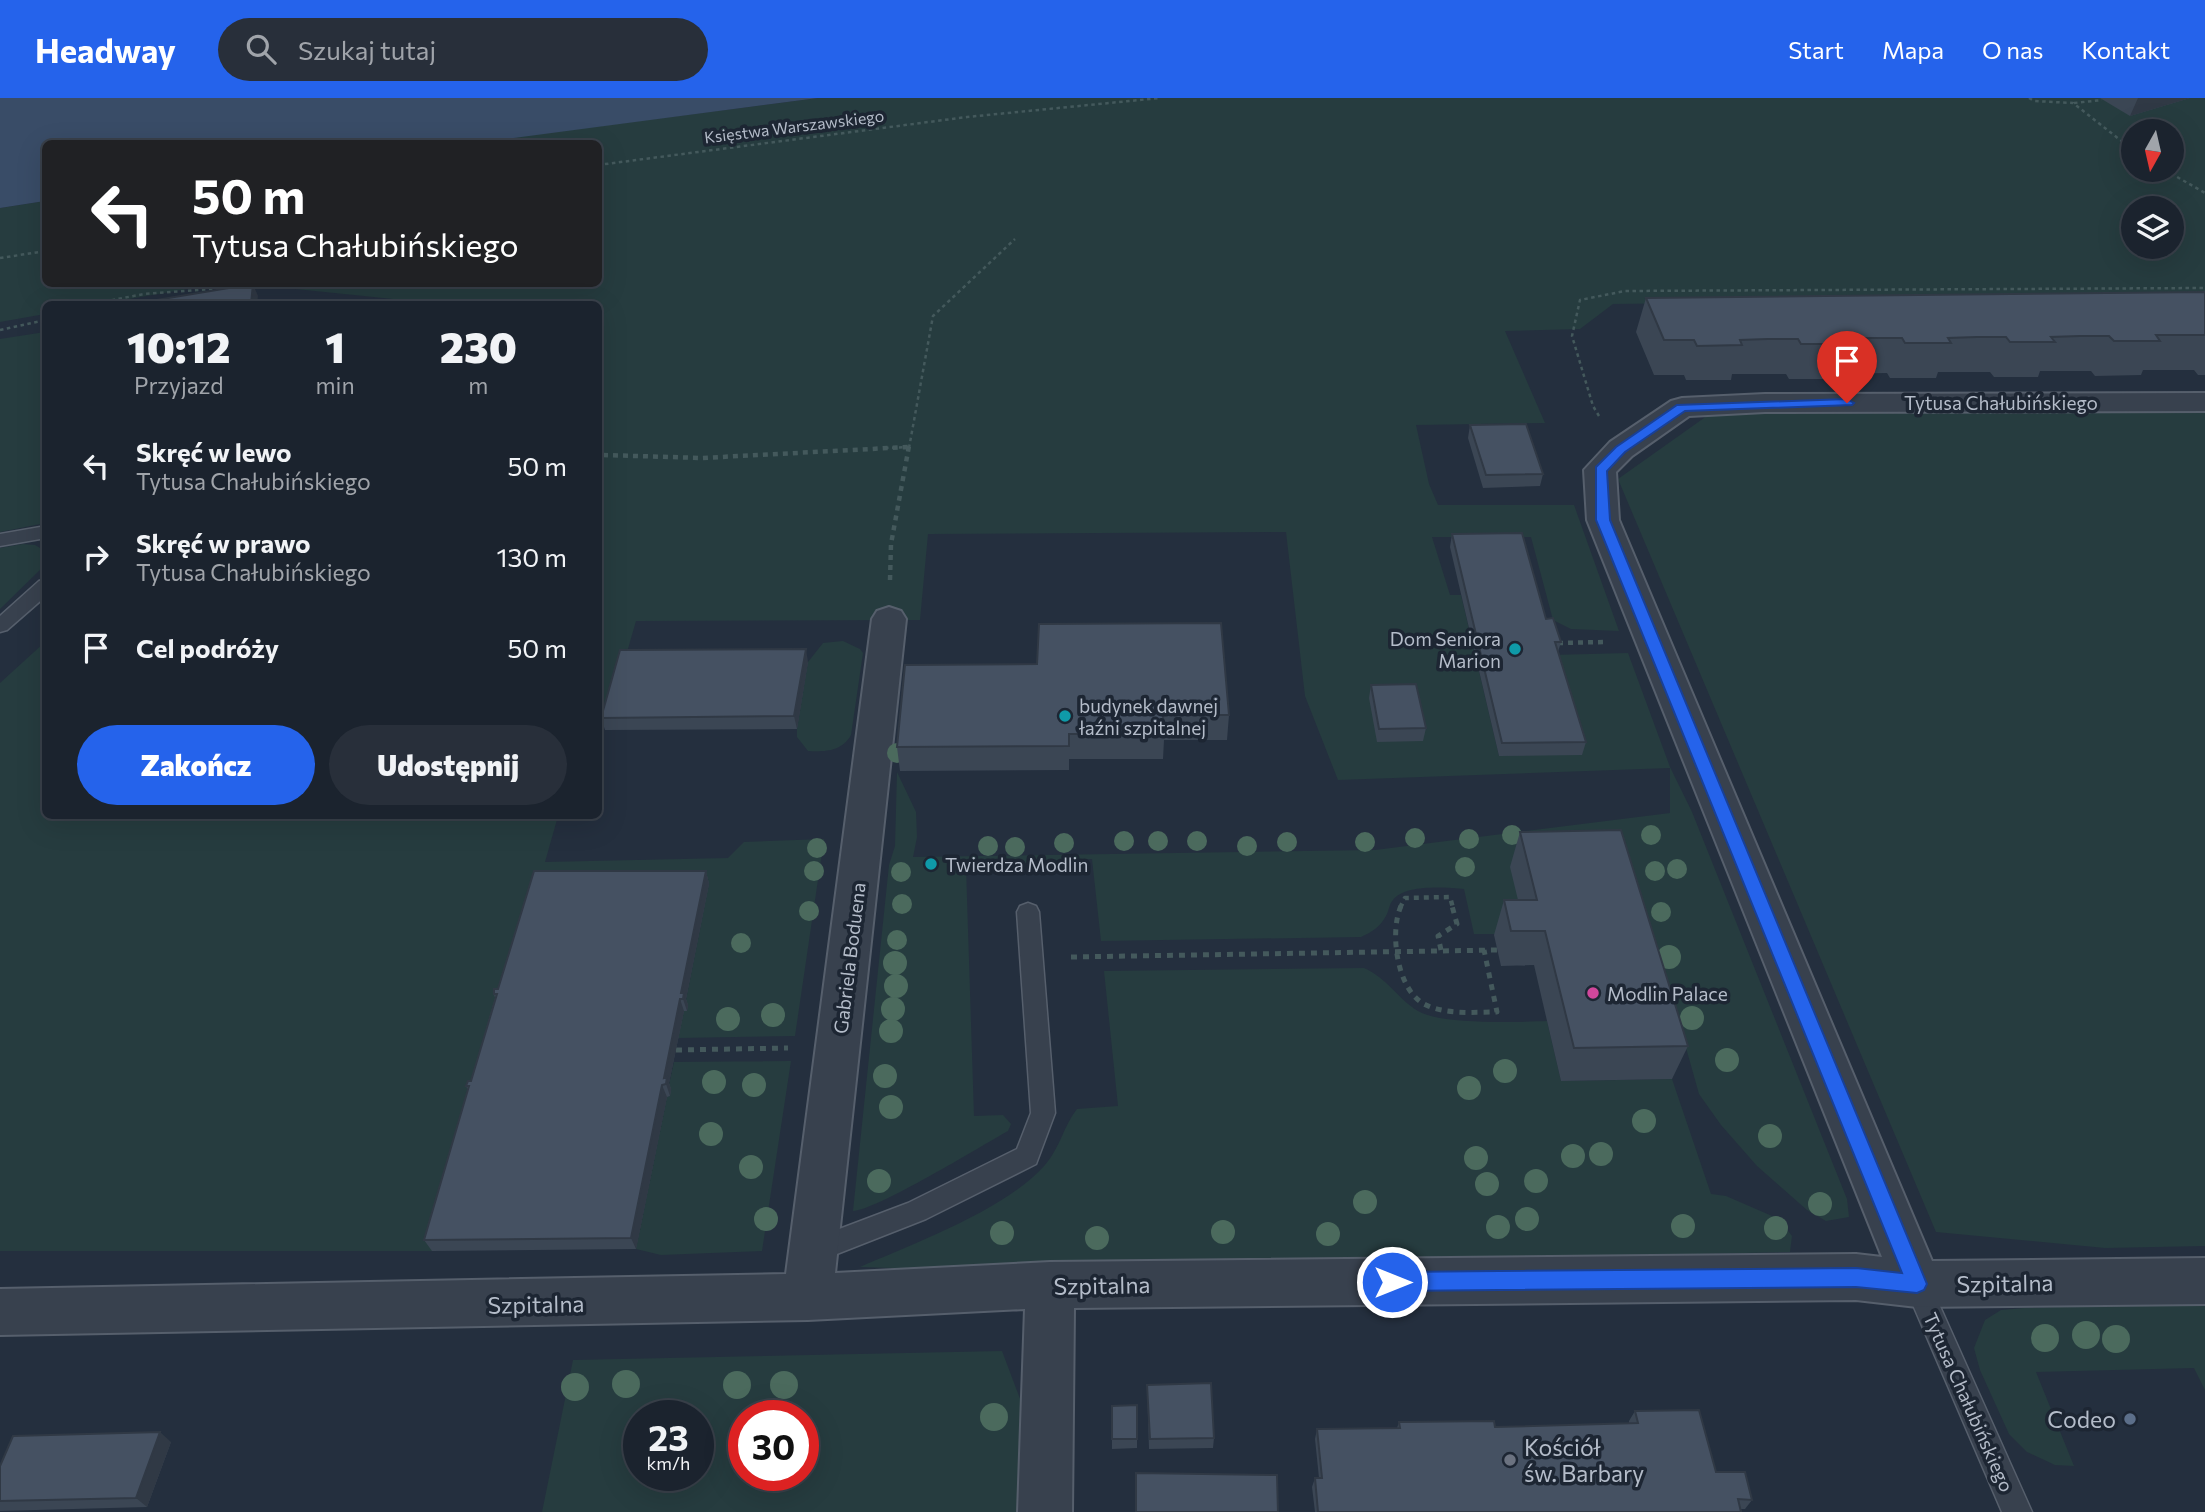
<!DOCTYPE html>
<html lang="pl">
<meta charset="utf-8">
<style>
body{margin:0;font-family:Commissioner,sans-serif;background:#282f3a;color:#f1f3f6;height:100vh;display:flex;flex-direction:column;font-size:26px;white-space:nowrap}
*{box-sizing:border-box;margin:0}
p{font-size:23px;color:#a0a4aa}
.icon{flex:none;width:38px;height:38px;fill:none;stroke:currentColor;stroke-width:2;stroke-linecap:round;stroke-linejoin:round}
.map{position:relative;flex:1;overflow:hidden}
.side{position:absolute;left:42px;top:203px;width:560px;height:518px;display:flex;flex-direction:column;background:#1b232e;border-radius:10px;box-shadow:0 7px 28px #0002,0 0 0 2px #39404a}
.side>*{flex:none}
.top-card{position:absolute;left:42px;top:42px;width:560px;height:147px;border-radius:10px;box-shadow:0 7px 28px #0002,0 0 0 2px #39404a;background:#202124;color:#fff;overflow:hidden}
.needle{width:46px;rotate:188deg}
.fabs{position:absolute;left:2121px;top:21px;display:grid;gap:14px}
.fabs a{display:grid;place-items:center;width:63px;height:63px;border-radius:50%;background:#1b232e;box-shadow:0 7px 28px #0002,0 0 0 2px #39404a;font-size:35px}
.speed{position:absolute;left:623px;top:1302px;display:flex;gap:14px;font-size:35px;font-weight:700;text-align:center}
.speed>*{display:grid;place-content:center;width:91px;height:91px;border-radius:50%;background:#1b232e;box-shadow:0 7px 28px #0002,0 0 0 2px #39404a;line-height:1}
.speed small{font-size:18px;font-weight:400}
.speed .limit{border:10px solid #d22;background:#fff;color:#111}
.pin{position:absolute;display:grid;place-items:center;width:60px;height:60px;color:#fff;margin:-72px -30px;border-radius:50% 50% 50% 0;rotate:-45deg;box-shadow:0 0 7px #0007}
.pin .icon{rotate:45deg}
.me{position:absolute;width:77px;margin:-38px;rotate:90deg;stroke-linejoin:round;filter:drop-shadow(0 0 5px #0008)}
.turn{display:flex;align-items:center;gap:24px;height:147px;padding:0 35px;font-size:32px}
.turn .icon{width:91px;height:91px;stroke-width:2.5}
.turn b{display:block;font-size:49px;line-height:60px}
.eta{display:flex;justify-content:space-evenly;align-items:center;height:119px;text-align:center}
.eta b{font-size:42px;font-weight:800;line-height:49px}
.primary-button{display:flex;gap:14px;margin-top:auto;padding:14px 35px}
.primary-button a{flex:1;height:80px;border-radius:42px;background:#2563eb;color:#fff;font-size:28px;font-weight:800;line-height:80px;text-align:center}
.primary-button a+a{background:#282f3a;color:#f1f3f6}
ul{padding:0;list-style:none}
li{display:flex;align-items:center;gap:21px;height:91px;padding:0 35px}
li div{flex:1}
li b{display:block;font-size:26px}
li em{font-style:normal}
header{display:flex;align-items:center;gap:42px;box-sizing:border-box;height:98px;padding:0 35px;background:#2563eb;color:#fff}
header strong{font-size:33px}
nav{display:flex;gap:38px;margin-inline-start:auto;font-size:24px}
.search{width:490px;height:63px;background:#282f3a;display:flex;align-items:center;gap:18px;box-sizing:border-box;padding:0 24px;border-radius:38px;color:#a0a4aa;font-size:26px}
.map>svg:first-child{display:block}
.green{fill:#263c3f;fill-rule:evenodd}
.water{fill:#394c67}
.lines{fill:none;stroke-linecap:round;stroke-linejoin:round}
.service-casing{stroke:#565f6c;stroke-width:3}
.minor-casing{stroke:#565f6c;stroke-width:4}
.path-far2{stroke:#44595c;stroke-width:2.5;stroke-dasharray:3.5 3.5;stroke-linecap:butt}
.path-far1{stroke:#44595c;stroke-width:4.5;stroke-dasharray:5 5;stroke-linecap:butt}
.path{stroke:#44595c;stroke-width:5;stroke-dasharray:6 6;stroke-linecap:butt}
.service{fill:#38414e;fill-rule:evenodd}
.minor{fill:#38414e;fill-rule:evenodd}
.tree{fill:#4b6a5d}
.wall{fill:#3b4654}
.shaded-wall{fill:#303945}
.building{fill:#455162;stroke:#303945;stroke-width:2}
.route{fill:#2563eb;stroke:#184099;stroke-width:2}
.culture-dot{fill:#0f9aa8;stroke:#1d2633;stroke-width:2.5}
.hotel-dot{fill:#d1479c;stroke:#1d2633;stroke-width:2.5}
.service-dot{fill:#5c6f8a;stroke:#1d2633;stroke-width:2.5}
.worship-dot{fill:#6b7280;stroke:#1d2633;stroke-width:2.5}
.labels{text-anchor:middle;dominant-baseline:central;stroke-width:7;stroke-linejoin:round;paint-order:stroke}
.far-street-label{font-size:16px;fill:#b4bcc9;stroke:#1d2633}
.street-label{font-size:19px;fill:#b4bcc9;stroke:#1d2633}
.poi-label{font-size:19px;fill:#b4bcc9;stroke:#1d2633;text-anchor:start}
.near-street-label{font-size:23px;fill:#b4bcc9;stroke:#1d2633}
.near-poi-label{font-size:23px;fill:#b4bcc9;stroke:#1d2633;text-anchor:end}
</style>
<header>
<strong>Headway</strong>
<div class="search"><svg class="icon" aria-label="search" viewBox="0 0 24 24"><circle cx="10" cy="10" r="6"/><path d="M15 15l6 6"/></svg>Szukaj tutaj</div>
<nav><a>Start</a><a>Mapa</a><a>O nas</a><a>Kontakt</a></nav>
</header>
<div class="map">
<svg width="2205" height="1414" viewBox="0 0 2205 1414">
<rect width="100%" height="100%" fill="#242f3e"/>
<path class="green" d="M818,0h1387v199l-592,7 -33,25 -75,2 40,92 -129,2 13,59 9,21h136l45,126 -48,-2 -18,-9 -22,-83h-99l18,58h11l38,161 52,-101 77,-2 42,114 22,45 155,387 2,18 -23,4 -19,-11 -50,-44 -36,-41 -22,-31 -41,-146 -132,-14h-52l-10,-45c-18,-2 -60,-5 -71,11 -4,4 -4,11 -7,16 -6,11 -14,16 -25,21l-260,4 -9,-82 -126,8 8,249 29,-1 8,9 -3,7c-27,15 -131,79 -155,80l36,-346 6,-19 2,-74 19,40 1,25 -4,20 462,-7 295,-37v-45l-332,12 -33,-84 -19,-164 -358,2 -8,86 -284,1 -26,90 -11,5 -1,-412h-156l-196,-20h352v-140l-131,-1zM2133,33h39v39h-39zM2133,110h39v39h-39z
M45,103l1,83h171l-117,20h-54l-1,10 -45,8v-114z
M45,234v191l-45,9v-193z
M2205,313v835l-100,2 -169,-16 -318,-753 93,-66z
M23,446l12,1 10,6v14l-45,44v-61z
M843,543l17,8 3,4 -12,82c-9,16 -25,17 -43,16l-11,-14v-8l11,-67 15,-19z
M45,544l1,174h512l-13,46 183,-4 16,-16 80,-3 -29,197 -117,2 6,-27h3l1,-6h-3l24,-121 -277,367h-432v-568z
M1364,870c23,10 34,31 54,43 24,14 99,11 129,10l14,60 111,-2 39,115 15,2 53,23 13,17 -2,16 -835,18 -95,-3c53,-23 147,-58 185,-102 16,-19 18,-38 32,-56l41,-3 -14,-135z
M791,963l-29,190 -101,4 -25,-6 31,-152 3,-1 -2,-7 6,-27z
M2205,1205v87l-11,-22 -158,4 38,94 -19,-1 -28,-13 -18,-18 -29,-64 -6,-22 11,-28 16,-10 23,-2z
M1002,1253l20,53 -3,108h-477l31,-152zM639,1318h59v59h-59zM744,1318h59v59h-59z"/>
<path class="water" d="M0,0h818l-351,46h-421l-1,57 -45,7z"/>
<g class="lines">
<g class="service-casing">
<path id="service" d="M46,428v12l-46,8v-12z
M46,481v17l-39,34 -7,2v-16l39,-35z
M1028,805l8,3 3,6 16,201 -19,51 -110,55 -112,44 -9,-3 -4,-9 4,-9 103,-39 109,-54 14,-36 -14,-201 3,-6z
M1917,1174l9,3 106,237h-30l-98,-228 4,-9z"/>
</g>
<g class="minor-casing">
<path id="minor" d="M2205,295v18l-440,1 -76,4 -57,40 -16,16 3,48 313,741 273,-3v46l-288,3 -61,-7 -782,8 -2,204h-54l7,-203 -217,11 -808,15v-46l786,-15 86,-655 5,-8 12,-4 12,4 5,8 -71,654 215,-11 806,-8 26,3 -295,-737 -3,-50 26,-28 61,-41 11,-3 83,-4z"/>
</g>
<path class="path-far2" d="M2029,0l5,3 39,2 60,47
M2074,5l28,-3
M598,67l369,-48 193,-19
M2165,72l40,23
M0,160l46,-7
M91,206l53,-10 134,-10
M0,232l46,-10
M1599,318l-6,-10 -21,-70 8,-36 45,-9 580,-3
M885,350l23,-1
M909,350l24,-132 82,-77"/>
<path class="path-far1" d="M603,357l99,3 206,-11
M890,482l1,-36 18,-98
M1558,545l47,-1
M1400,810l5,-10 45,-1 3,11"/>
<path class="path" d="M1401,808c-12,26 -4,86 25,99 21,10 49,7 71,7l-13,-62
M1441,852l-3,-14 19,-12 -5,-18
M1071,859l426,-7
M676,952l112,-2"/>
<use href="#service" class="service"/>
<use href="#minor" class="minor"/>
</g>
<g class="tree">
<circle cx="897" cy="655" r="10"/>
<circle cx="1512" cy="737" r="10"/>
<circle cx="1651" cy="737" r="10"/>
<circle cx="1415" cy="740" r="10"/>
<circle cx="1469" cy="741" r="10"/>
<circle cx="1124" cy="743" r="10"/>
<circle cx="1158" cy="743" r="10"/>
<circle cx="1197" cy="743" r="10"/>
<circle cx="1287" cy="744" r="10"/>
<circle cx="1365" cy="744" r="10"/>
<circle cx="1064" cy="745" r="10"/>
<circle cx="988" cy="748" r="10"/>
<circle cx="1247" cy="748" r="10"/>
<circle cx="1015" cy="749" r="10"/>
<circle cx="817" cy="750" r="10"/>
<circle cx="1465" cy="769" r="10"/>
<circle cx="1677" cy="771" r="10"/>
<circle cx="814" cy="773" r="10"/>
<circle cx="1655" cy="773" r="10"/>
<circle cx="901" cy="774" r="10"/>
<circle cx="902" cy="806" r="10"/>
<circle cx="809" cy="813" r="10"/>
<circle cx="1661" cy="814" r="10"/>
<circle cx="897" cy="842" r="10"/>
<circle cx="741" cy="845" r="10"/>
<circle cx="1669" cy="859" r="12"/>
<circle cx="895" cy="865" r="12"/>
<circle cx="896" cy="888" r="12"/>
<circle cx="893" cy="911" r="12"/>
<circle cx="773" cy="917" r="12"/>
<circle cx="1692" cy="920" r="12"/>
<circle cx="728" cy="921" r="12"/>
<circle cx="891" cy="933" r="12"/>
<circle cx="1727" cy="962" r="12"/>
<circle cx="1505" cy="973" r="12"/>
<circle cx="885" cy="978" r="12"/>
<circle cx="714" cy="984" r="12"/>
<circle cx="754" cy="987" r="12"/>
<circle cx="1469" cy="990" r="12"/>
<circle cx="891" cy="1009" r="12"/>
<circle cx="1644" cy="1023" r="12"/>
<circle cx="711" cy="1036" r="12"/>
<circle cx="1770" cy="1038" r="12"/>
<circle cx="1601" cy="1056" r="12"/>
<circle cx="1573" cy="1058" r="12"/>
<circle cx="1476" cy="1060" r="12"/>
<circle cx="751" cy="1069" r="12"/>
<circle cx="879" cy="1083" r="12"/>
<circle cx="1536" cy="1083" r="12"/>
<circle cx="1487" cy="1086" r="12"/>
<circle cx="1365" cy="1104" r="12"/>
<circle cx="1820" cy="1106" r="12"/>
<circle cx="766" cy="1121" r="12"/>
<circle cx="1527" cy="1121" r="12"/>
<circle cx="1683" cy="1128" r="12"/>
<circle cx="1498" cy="1129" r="12"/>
<circle cx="1776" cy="1130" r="12"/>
<circle cx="1223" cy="1134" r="12"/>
<circle cx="1002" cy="1135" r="12"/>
<circle cx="1328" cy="1136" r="12"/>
<circle cx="1097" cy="1140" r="12"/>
<circle cx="2086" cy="1237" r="14"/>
<circle cx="2045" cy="1240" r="14"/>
<circle cx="2116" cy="1241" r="14"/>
<circle cx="626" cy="1286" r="14"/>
<circle cx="737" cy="1287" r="14"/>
<circle cx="784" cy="1287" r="14"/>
<circle cx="575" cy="1289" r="14"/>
<circle cx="994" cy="1319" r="14"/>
</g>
<path class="wall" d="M2100,0h90l-60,18z
M2205,194v83h-7l-4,-5h-51l-2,5 -46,1 -4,-5h-51l-2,6h-44l-4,-5h-52l-2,6h-46l-3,-5 -52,1 -2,5h-44l-3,-5h-54l-1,6h-45l-2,-5h-30l-18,-43 10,-34z
M1470,327l73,49 -3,12 -57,2 -15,-50z
M1452,436l94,85 15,23 -3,10 28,90 -4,13 -83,1 -49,-209z
M808,564l-11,67 -192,1 -4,-12z
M905,567l324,50 -2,25h-63l-1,19h-94v11l-169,1 -3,-24z
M1371,587l55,43 -3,13 -46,1 -8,-44z
M1520,734l168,214 -16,33 -111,2 -27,-116 -33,1 -7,-31 10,-35h14l-8,-33z
M706,773l3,13 -23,115 2,6 -1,6h-3l-15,72 2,6 -1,7 -3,1 -31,152 -204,2 -8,-11 44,-150 -2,-4 5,-5 24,-83 -1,-4 4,-5z
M1147,1287l67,53 -1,10 -64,1z
M1112,1308l25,33v9l-25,1z
M1635,1313l117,89 -7,9h-4l1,3h-427l-3,-25 3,-9h4l-4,-39 2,-10 80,-1 2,-6 96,5 134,-3v-3z
M171,1344l-24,65 -147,4v-45z"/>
<path class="shaded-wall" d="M2138,0h52l-60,18z
M253,186l5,12 -1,8h-11z
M806,551l2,13 -11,67 -3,-13z
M706,773l3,13 -23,115 2,6 -1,6 -6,-18z
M680,901l4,12 -15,72 2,6 -1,7 -6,-18z
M662,987l5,12 -31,152 -5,-11z
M160,1334l11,10 -24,65 -11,-9z"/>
<path class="building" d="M253,186l-2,20h-113v-1z
M2205,194v43h-49l4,6h-46l-5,-5h-29l-29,1 4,5h-45l-4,-5h-29l-29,1 3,5h-46l-3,-5h-30l-28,1 2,5h-45l-3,-5h-30l-28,1 2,5 -45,1 -3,-6h-30l-18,-42z
M1526,326l17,50 -57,1 -16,-50z
M1522,435l24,86 7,-1 8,24h-6l31,100 -84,1 -50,-209z
M1221,525l8,92h-66l1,19h-95v12l-172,1 8,-82 132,-1 2,-40z
M806,551l-12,67 -193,2 19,-68z
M1416,586l10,44 -47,1 -8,-44z
M1621,732l67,216 -114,2 -29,-117h-34l-7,-31h33l-17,-68z
M534,773h172l-25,122h3l-1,6h-3l-16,79 3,-1 -1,7 -4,1 -31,153 -207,2 45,-154h-3l2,-5h3l26,-87h-3v-5h4z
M1211,1285l3,55 -64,1 -3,-54z
M1137,1307v34h-25v-33z
M1699,1312l17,62h29l7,28 -14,-1 3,13h-423l-3,-34h7l-5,-49 83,-1 -1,-6 95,-1 1,6 143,-4 -3,-12z
M160,1334l-24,66 -136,3v-35l13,-30z
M1136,1375l141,2 1,37h-142z"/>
<path class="route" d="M1847,301l7,4 -2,2 -167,6 -60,41 -18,19 3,49 317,764 -3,6 -7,3 -61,-6 -464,4 -7,-2 -3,-7 3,-7 7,-3 464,-4 46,5 -306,-753v-53l20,-20 61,-42z"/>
<g class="culture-dot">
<circle cx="1515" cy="551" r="7"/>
<circle cx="1065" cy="618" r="7"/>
<circle cx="931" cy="766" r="7"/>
</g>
<circle class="hotel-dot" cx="1593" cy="895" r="7"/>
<circle class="service-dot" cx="2130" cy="1321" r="7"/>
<circle class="worship-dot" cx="1510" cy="1362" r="7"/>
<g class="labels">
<g class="far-street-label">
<text transform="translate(794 28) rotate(-7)">Księstwa Warszawskiego</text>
</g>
<g class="street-label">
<text x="2001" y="304">Tytusa Chałubińskiego</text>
<text transform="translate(849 860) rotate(-83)">Gabriela Boduena</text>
<text transform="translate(1969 1304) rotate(66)">Tytusa Chałubińskiego</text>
</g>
<g class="poi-label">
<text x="1501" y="540" text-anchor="end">Dom Seniora<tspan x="1501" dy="22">Marion</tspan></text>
<text x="1079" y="607">budynek dawnej<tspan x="1079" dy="22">łaźni szpitalnej</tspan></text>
<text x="945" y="766">Twierdza Modlin</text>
<text x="1607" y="895">Modlin Palace</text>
</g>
<g class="near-street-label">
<text transform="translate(2005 1185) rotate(-1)">Szpitalna</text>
<text transform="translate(1102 1187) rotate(-1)">Szpitalna</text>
<text transform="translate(536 1206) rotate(-1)">Szpitalna</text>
</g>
<g class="near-poi-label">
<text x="2116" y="1321">Codeo</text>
<text x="1524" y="1349" text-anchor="start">Kościół<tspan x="1524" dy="26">św. Barbary</tspan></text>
</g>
</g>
</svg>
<div class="fabs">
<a><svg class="needle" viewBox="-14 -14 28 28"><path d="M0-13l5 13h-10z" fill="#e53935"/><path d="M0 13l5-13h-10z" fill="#a0a4aa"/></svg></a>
<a><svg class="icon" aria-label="layers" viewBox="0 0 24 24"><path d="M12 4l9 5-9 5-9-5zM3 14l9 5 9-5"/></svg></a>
</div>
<div class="speed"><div>23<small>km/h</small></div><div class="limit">30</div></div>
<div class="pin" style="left:1847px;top:305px;background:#d93025"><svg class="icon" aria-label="arrive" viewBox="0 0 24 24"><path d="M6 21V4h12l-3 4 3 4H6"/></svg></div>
<svg class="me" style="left:1392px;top:1184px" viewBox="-20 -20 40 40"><circle r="17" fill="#2563eb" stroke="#fff" stroke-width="3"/><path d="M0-11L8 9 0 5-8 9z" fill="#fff"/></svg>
<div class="top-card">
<div class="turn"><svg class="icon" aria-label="left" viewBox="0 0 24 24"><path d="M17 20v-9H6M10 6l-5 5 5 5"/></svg><div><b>50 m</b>Tytusa Chałubińskiego</div></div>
</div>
<section class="side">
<div class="eta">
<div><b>10:12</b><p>Przyjazd</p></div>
<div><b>1</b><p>min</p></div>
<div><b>230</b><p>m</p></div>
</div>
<ul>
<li><svg class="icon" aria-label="left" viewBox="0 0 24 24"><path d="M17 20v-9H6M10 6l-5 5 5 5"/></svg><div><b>Skręć w lewo</b><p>Tytusa Chałubińskiego</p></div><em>50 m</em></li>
<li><svg class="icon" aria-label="right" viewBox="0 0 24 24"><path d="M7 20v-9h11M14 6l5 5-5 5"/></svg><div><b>Skręć w prawo</b><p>Tytusa Chałubińskiego</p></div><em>130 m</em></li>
<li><svg class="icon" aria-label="arrive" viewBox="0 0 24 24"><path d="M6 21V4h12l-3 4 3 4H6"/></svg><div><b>Cel podróży</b></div><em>50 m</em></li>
</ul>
<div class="primary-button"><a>Zakończ</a><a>Udostępnij</a></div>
</section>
</div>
